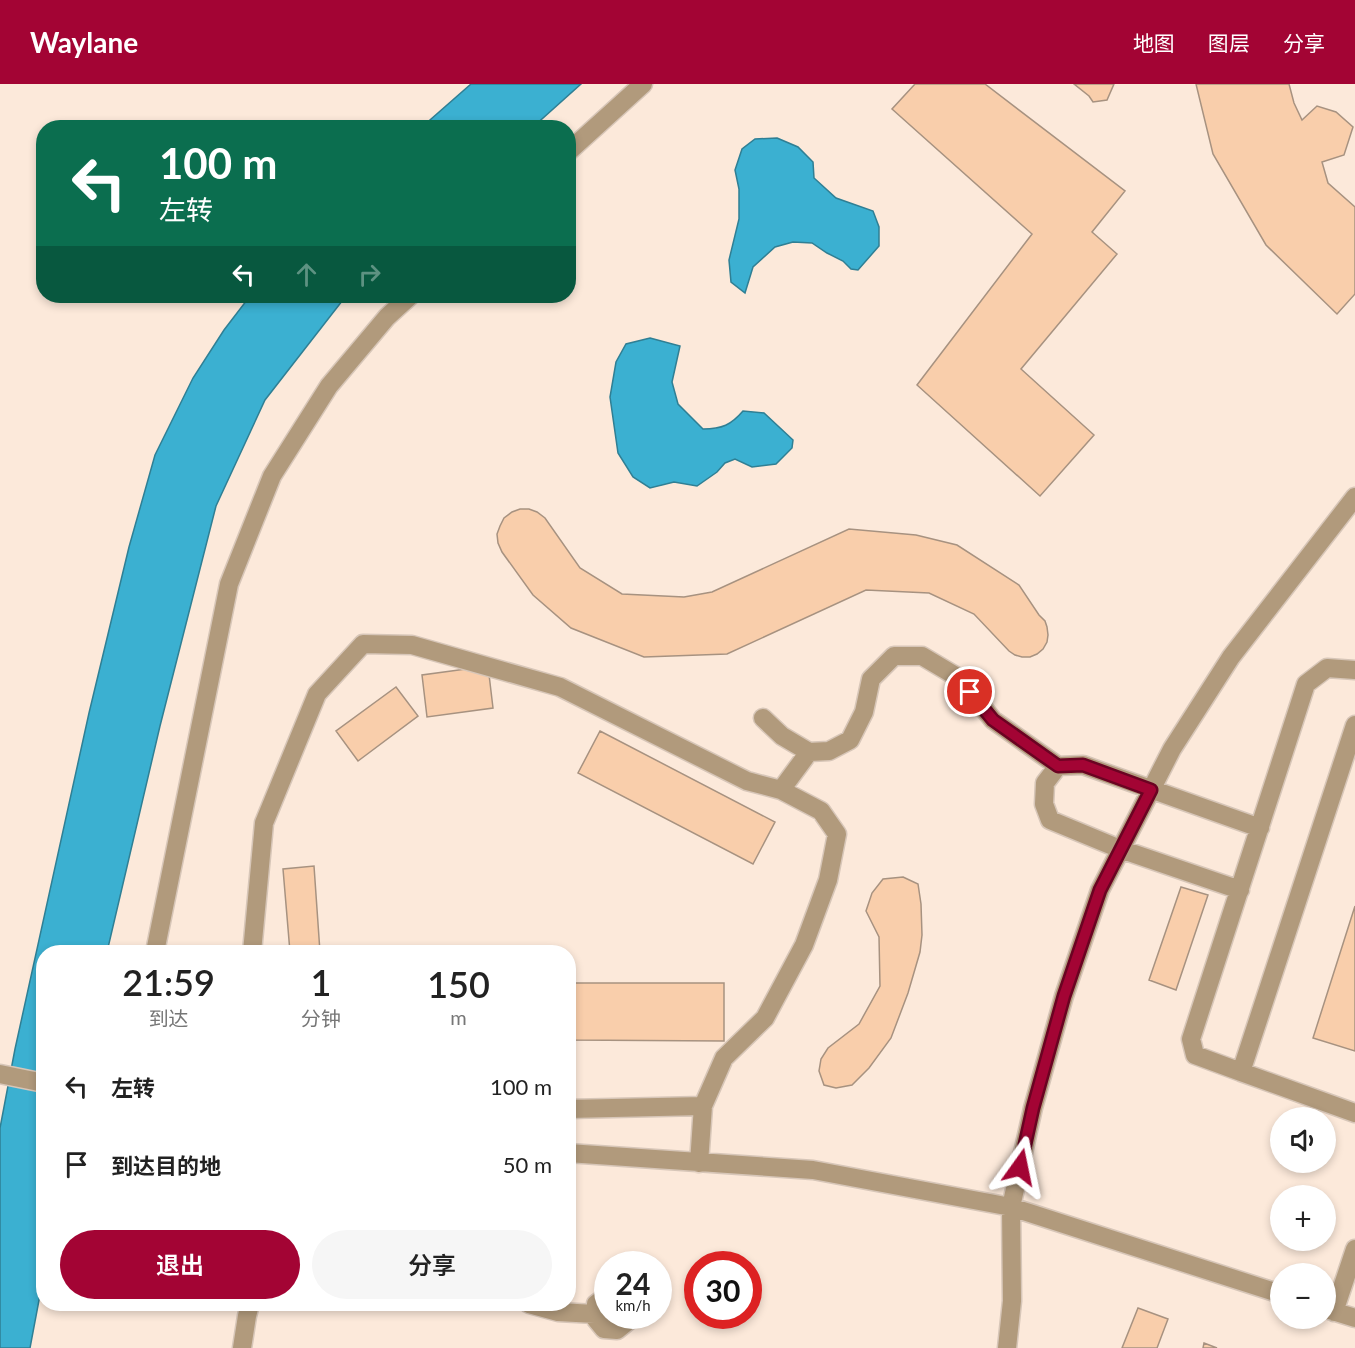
<!DOCTYPE html>
<html lang="zh">
<meta charset="utf-8">
<style>
body{margin:0;font-family:Lato,"Noto Sans SC",sans-serif;background:#f6f6f6;color:#222;height:100vh;display:flex;flex-direction:column;font-size:22px;white-space:nowrap}
*{box-sizing:border-box;margin:0}
p{font-size:20px;color:#767676}
.icon{flex:none;width:33px;height:33px;fill:none;stroke:currentColor;stroke-width:2;stroke-linecap:round;stroke-linejoin:round}
.map{position:relative;flex:1;overflow:hidden}
.panel{position:absolute;left:36px;top:861px;width:540px;height:366px;display:flex;flex-direction:column;background:#fff;border-radius:24px;box-shadow:0 3px 9px #0003}
.panel>*{flex:none}
.banner{position:absolute;left:36px;top:36px;width:540px;height:183px;border-radius:24px;box-shadow:0 3px 9px #0003;background:#0b6e4f;color:#fff;overflow:hidden}
.buttons{position:absolute;left:1270px;top:1023px;display:grid;gap:12px}
.buttons a{display:grid;place-items:center;width:66px;height:66px;border-radius:50%;background:#fff;box-shadow:0 3px 9px #0003;font-size:30px}
.speed{position:absolute;left:594px;top:1167px;display:flex;gap:12px;font-size:30px;font-weight:700;text-align:center}
.speed>*{display:grid;place-content:center;width:78px;height:78px;border-radius:50%;background:#fff;box-shadow:0 3px 9px #0003;line-height:1}
.speed small{font-size:15px;font-weight:400}
.speed .limit{border:9px solid #d22;background:#fff;color:#111}
.pin{position:absolute;display:grid;place-items:center;width:51px;height:51px;color:#fff;margin:-26px;border:3px solid #fff;border-radius:50%;box-shadow:0 2px 6px #0007}
.me{position:absolute;width:66px;margin:-33px;rotate:12deg;stroke-linejoin:round;filter:drop-shadow(0 0 4px #0008)}
.turn{display:flex;align-items:center;gap:21px;height:126px;padding:0 24px;font-size:27px}
.turn .icon{width:78px;height:78px;stroke-width:2.5}
.turn b{display:block;font-size:42px;line-height:51px}
.lanes{display:flex;align-items:center;height:57px;padding:0 24px;background:#0003;justify-content:center;gap:30px;direction:ltr}
.lanes .off{opacity:.35}
.eta{display:flex;justify-content:space-evenly;align-items:center;height:102px;text-align:center}
.eta b{font-size:36px;font-weight:600;line-height:42px}
.primary-button{display:flex;gap:12px;margin-top:auto;padding:12px 24px}
.primary-button a{flex:1;height:69px;border-radius:36px;background:#a30434;color:#fff;font-size:24px;font-weight:600;line-height:69px;text-align:center}
.primary-button a+a{background:#f6f6f6;color:#222}
ul{padding:0;list-style:none}
li{display:flex;align-items:center;gap:18px;height:78px;padding:0 24px}
li div{flex:1}
li b{display:block;font-size:22px}
li em{font-style:normal}
header{display:flex;align-items:center;gap:36px;box-sizing:border-box;height:84px;padding:0 30px;background:#a30434;color:#fff}
header strong{font-size:28px}
nav{display:flex;gap:33px;margin-inline-start:auto;font-size:21px}
.map>svg:first-child{display:block}
.water{fill:#3bb0d1;stroke:#2f7f94;stroke-width:1.5}
.building{fill:#f9ceab;stroke:#a79280;stroke-width:1.5}
.lines{fill:none;stroke-linecap:round;stroke-linejoin:round}
.minor-casing{stroke:#d7c6b8;stroke-width:21}
.minor{stroke:#b19a7c;stroke-width:18}
.route-casing{stroke:#6a0322;stroke-width:15}
.route{stroke:#a30434;stroke-width:10}
</style>
<header>
<strong>Waylane</strong>
<nav><a>地图</a><a>图层</a><a>分享</a></nav>
</header>
<div class="map">
<svg width="1355" height="1264" viewBox="0 0 1355 1264">
<rect width="100%" height="100%" fill="#fce9da"/>
<path class="water" d="M471,0h110l-48,43h-111z
M777,54l21,9 15,15 1,16 22,20 37,13 6,16v19l-21,24 -7,-1 -8,-8 -16,-8 -15,-10 -19,-1 -18,5 -22,20 -8,26 -14,-11 -2,-22 10,-41v-30l-4,-19 7,-21 13,-10z
M250,212h96l-81,104 -49,106 -56,220 -53,226h-63l-1,327 -13,69h-30v-220l15,-79 74,-336 40,-166 26,-92 38,-77 31,-48z
M650,254l30,8 -8,36 6,22 25,25c19,0 28,-4 40,-18l21,2 29,27 -1,8 -16,16 -24,3 -17,-8 -10,4 -8,9 -20,14 -23,-4 -24,6 -17,-11 -15,-24 -8,-56 6,-35 10,-18z"/>
<path class="building" d="M915,0h70l140,107 -33,41 25,22 -96,115 73,66 -54,61 -123,-111 115,-151 -140,-125z
M1074,0h40l-7,16 -14,2 -4,-6z
M1196,0h93l5,19 8,17 15,-14 19,6 17,15 -9,28 -22,7 6,21 27,24v87l-18,20 -71,-69 -53,-91z
M520,425h9l8,3 8,6 35,50 42,26 62,3 28,-5 137,-63 67,6 41,10 62,40 20,30 6,6 2,6 1,8 -1,7 -4,7 -6,5 -7,3h-8l-7,-2 -6,-4 -35,-37 -45,-21 -63,-3 -139,64 -83,3 -73,-29 -38,-33 -31,-43 -4,-9 -1,-9 3,-8 4,-8 8,-6z
M488,582l5,42 -66,9 -5,-42z
M396,603l22,29 -60,45 -22,-30z
M600,647l175,91 -22,42 -175,-91z
M314,782l6,86h-30l-7,-83z
M903,793l15,7 3,20 1,31 -2,17 -12,41 -17,45 -22,30 -17,17 -16,3 -12,-3 -5,-14 2,-12 7,-11 31,-24 21,-38 -1,-49 -13,-26 6,-18 11,-14z
M1181,803l27,8 -32,95 -27,-10z
M1355,822v145l-42,-13z
M568,899h156v58l-156,-1z
M1138,1224l30,11 -11,29h-35z
M1204,1259l13,5h-14z"/>
<g class="lines">
<g class="minor-casing">
<path id="minor" d="M568,68l75,-68
M1355,586l-28,-2 -21,16 -115,355 4,16 46,17 114,-347
M763,634l19,18 27,16 20,-1 21,-11 14,-28 7,-33 23,-23h28l37,22 34,42 65,46
M1240,806l-120,-41 -70,-29 -6,-16 1,-21 13,-17 25,-1 177,63
M155,868l74,-368 43,-108 57,-90 58,-69 23,-21
M252,868l12,-129 53,-129 46,-50 49,1 148,42 187,94 34,9 28,-38
M1241,988l114,41
M0,990l44,9
M703,1022l21,-48 41,-40 39,-73 24,-65 9,-46 -16,-23 -40,-21
M568,1025l135,-3 -4,57
M568,1069l245,17 198,37 270,87
M608,1211l-12,9 -1,14 9,11 13,1 11,-9v-5
M529,1220l29,8 37,2
M1326,1225l29,9
M1334,1228l21,-63
M242,1264l5,-32 3,-12
M1007,1264l5,-47 -1,-94 22,-99 31,-112 36,-106 72,-141 59,-92 124,-160"/>
</g>
<use href="#minor" class="minor"/>
</g>
<g class="lines">
<g class="route-casing">
<path id="route" d="M970,608l23,28 65,46 25,-1 68,25 -51,100 -36,106 -31,112 -13,59"/>
</g>
<use href="#route" class="route"/>
</g>
</svg>
<div class="buttons">
<a><svg class="icon" aria-label="sound" viewBox="0 0 24 24"><path d="M4 9h4l5-4v14l-5-4H4zM17 9q2 3 0 6"/></svg></a>
<a>+</a>
<a>−</a>
</div>
<div class="speed"><div>24<small>km/h</small></div><div class="limit">30</div></div>
<div class="pin" style="left:970px;top:608px;background:#d93025"><svg class="icon" aria-label="arrive" viewBox="0 0 24 24"><path d="M6 21V4h12l-3 4 3 4H6"/></svg></div>
<svg class="me" style="left:1020px;top:1083px" viewBox="-20 -20 40 40"><path d="M0-17L14 15 0 8-14 15z" fill="#a30434" stroke="#fff" stroke-width="4"/></svg>
<div class="banner">
<div class="turn"><svg class="icon" aria-label="left" viewBox="0 0 24 24"><path d="M17 20v-9H6M10 6l-5 5 5 5"/></svg><div><b>100 m</b>左转</div></div>
<div class="lanes"><svg class="icon" aria-label="left" viewBox="0 0 24 24"><path d="M17 20v-9H6M10 6l-5 5 5 5"/></svg><svg class="icon off" aria-label="ahead" viewBox="0 0 24 24"><path d="M12 20V5M6 11l6-6 6 6"/></svg><svg class="icon off" aria-label="right" viewBox="0 0 24 24"><path d="M7 20v-9h11M14 6l5 5-5 5"/></svg></div>
</div>
<section class="panel">
<div class="eta">
<div><b>21:59</b><p>到达</p></div>
<div><b>1</b><p>分钟</p></div>
<div><b>150</b><p>m</p></div>
</div>
<ul>
<li><svg class="icon" aria-label="left" viewBox="0 0 24 24"><path d="M17 20v-9H6M10 6l-5 5 5 5"/></svg><div><b>左转</b></div><em>100 m</em></li>
<li><svg class="icon" aria-label="arrive" viewBox="0 0 24 24"><path d="M6 21V4h12l-3 4 3 4H6"/></svg><div><b>到达目的地</b></div><em>50 m</em></li>
</ul>
<div class="primary-button"><a>退出</a><a>分享</a></div>
</section>
</div>
